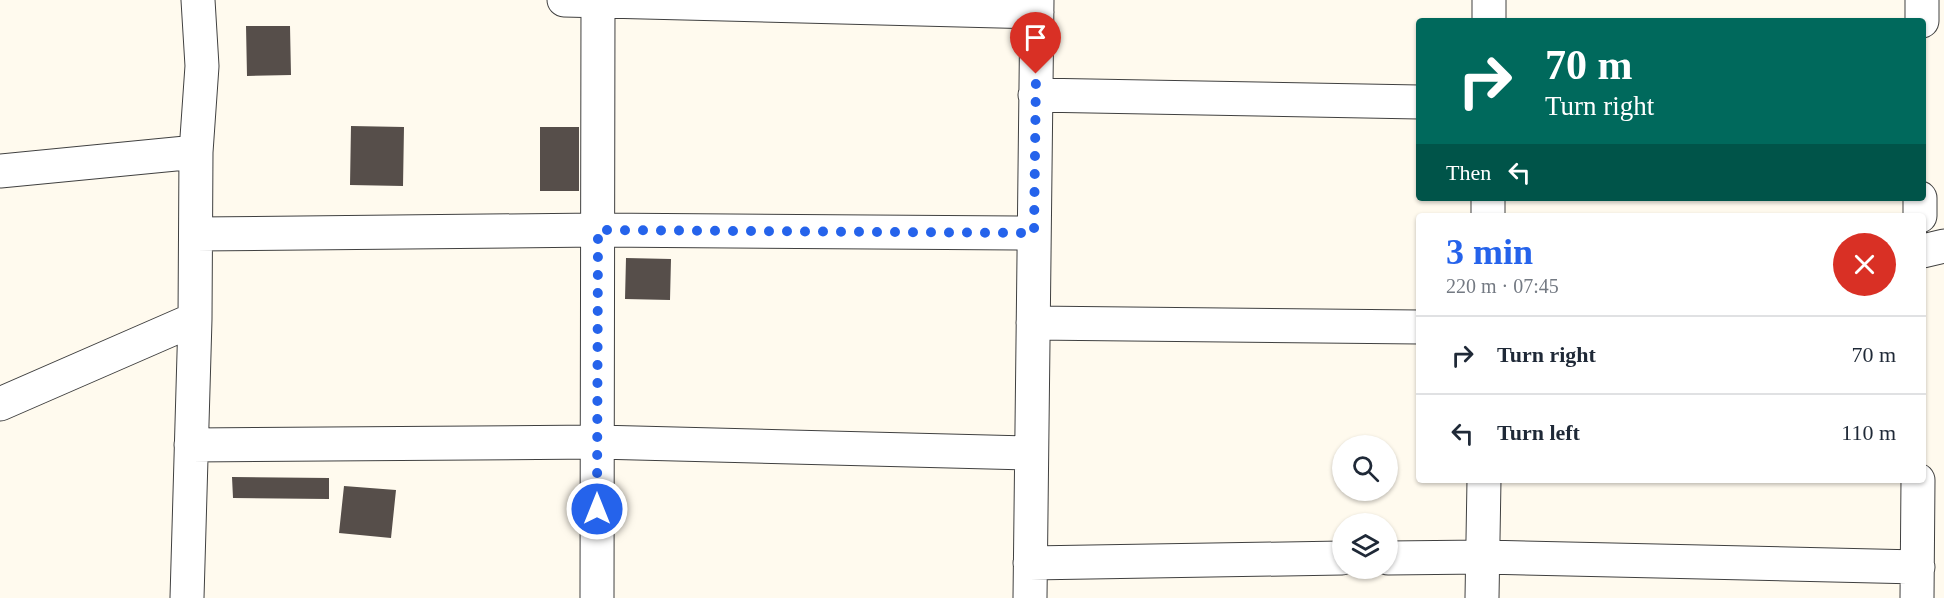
<!DOCTYPE html>
<meta charset="utf-8">
<style>
body{margin:0;font-family:"Times New Roman",serif;background:#f6f6f7;color:#1f2937;height:100vh;display:flex;flex-direction:column;font-size:22px;white-space:nowrap}
*{box-sizing:border-box;margin:0}
p{font-size:20px;color:#747a83}
.icon{flex:none;width:33px;height:33px;fill:none;stroke:currentColor;stroke-width:2;stroke-linecap:round;stroke-linejoin:round}
.map{position:relative;flex:1;overflow:hidden}
.sheet{position:absolute;left:1416px;top:213px;width:510px;height:270px;display:flex;flex-direction:column;background:#fff;border-radius:6px;box-shadow:0 2px 4px #0004}
.sheet>*{flex:none}
.hud{position:absolute;left:1416px;top:18px;width:510px;height:183px;border-radius:6px;box-shadow:0 2px 4px #0004;background:#00695c;color:#fff;overflow:hidden}
.buttons{position:absolute;left:1332px;top:435px;display:grid;gap:12px}
.buttons a{display:grid;place-items:center;width:66px;height:66px;border-radius:50%;background:#fff;box-shadow:0 2px 4px #0004;font-size:30px}
.pin{position:absolute;display:grid;place-items:center;width:51px;height:51px;color:#fff;margin:-62px -26px;border-radius:50% 50% 50% 0;rotate:-45deg;box-shadow:0 0 6px #0007}
.pin .icon{rotate:45deg}
.me{position:absolute;width:66px;margin:-33px;rotate:0deg;stroke-linejoin:round;filter:drop-shadow(0 0 4px #0008)}
.turn{display:flex;align-items:center;gap:21px;height:126px;padding:0 30px;font-size:27px}
.turn .icon{width:78px;height:78px;stroke-width:2.5}
.turn b{display:block;font-size:42px;line-height:51px}
.then{display:flex;align-items:center;height:57px;padding:0 30px;background:#0003;gap:12px;font-size:22px}
.round{display:grid;place-items:center;flex:none;width:63px;height:63px;border-radius:32px;background:#f6f6f7}
.overview{display:flex;align-items:center;justify-content:space-between;height:102px;padding:0 30px}
h1{font-size:36px;font-weight:700;line-height:45px;color:#2563eb}
ul{padding:0;list-style:none}
li{display:flex;align-items:center;gap:18px;height:78px;padding:0 30px;border-top:2px solid #e0e1e3}
li div{flex:1}
li b{display:block;font-size:22px}
li em{font-style:normal}
.map>svg:first-child{display:block}
.building{fill:#564e4a}
.lines{fill:none;stroke-linecap:round;stroke-linejoin:round}
.minor-casing{stroke:#404040;stroke-width:35}
.minor{stroke:#fff;stroke-width:33}
.route{stroke:#2563eb;stroke-width:10;stroke-dasharray:0 18}
</style>
<div class="map">
<svg width="1944" height="598" viewBox="0 0 1944 598">
<rect width="100%" height="100%" fill="#fffaee"/>
<path class="building" d="M246,26h44l1,49 -44,1z
M351,126l53,1 -1,59 -53,-1z
M540,127h39v64h-39z
M626,258l45,1 -1,41 -45,-1z
M232,477l97,1v21l-96,-1z
M344,486l52,4 -5,48 -52,-5z"/>
<g class="lines">
<g class="minor-casing">
<path id="minor" d="M564,0l473,12
M1489,0v21
M1922,21v-21
M1035,95l384,7
M0,171l196,-19
M1488,216v-18
M1920,216v-18
M196,234l402,-4 436,3
M1923,251l21,-5
M1033,323l386,4
M0,404l195,-85
M191,445l406,-3 434,11
M1388,558l95,-1 435,10
M1030,563l312,-5
M187,598l8,-279 1,-167 6,-86 -4,-66
M597,598l1,-598
M1030,598l7,-598
M1482,598l2,-118
M1917,598l1,-118"/>
</g>
<use href="#minor" class="minor"/>
</g>
<g class="lines">
<path class="route" d="M597,509l1,-279 436,3 2,-159"/>
</g>
</svg>
<div class="buttons">
<a><svg class="icon" aria-label="search" viewBox="0 0 24 24"><circle cx="10" cy="10" r="6"/><path d="M15 15l6 6"/></svg></a>
<a><svg class="icon" aria-label="layers" viewBox="0 0 24 24"><path d="M12 4l9 5-9 5-9-5zM3 14l9 5 9-5"/></svg></a>
</div>
<div class="pin" style="left:1036px;top:74px;background:#d93025"><svg class="icon" aria-label="arrive" viewBox="0 0 24 24"><path d="M6 21V4h12l-3 4 3 4H6"/></svg></div>
<svg class="me" style="left:597px;top:509px" viewBox="-20 -20 40 40"><circle r="17" fill="#2563eb" stroke="#fff" stroke-width="3"/><path d="M0-11L8 9 0 5-8 9z" fill="#fff"/></svg>
<div class="hud">
<div class="turn"><svg class="icon" aria-label="right" viewBox="0 0 24 24"><path d="M7 20v-9h11M14 6l5 5-5 5"/></svg><div><b>70 m</b>Turn right</div></div>
<div class="then">Then<svg class="icon" aria-label="left" viewBox="0 0 24 24"><path d="M17 20v-9H6M10 6l-5 5 5 5"/></svg></div>
</div>
<section class="sheet">
<div class="overview"><div><h1>3 min</h1><p>220 m · 07:45</p></div><a class="round" style="background:#d93025;color:#fff"><svg class="icon" aria-label="close" viewBox="0 0 24 24"><path d="M6 6l12 12M18 6L6 18"/></svg></a></div>
<ul>
<li><svg class="icon" aria-label="right" viewBox="0 0 24 24"><path d="M7 20v-9h11M14 6l5 5-5 5"/></svg><div><b>Turn right</b></div><em>70 m</em></li>
<li><svg class="icon" aria-label="left" viewBox="0 0 24 24"><path d="M17 20v-9H6M10 6l-5 5 5 5"/></svg><div><b>Turn left</b></div><em>110 m</em></li>
</ul>
</section>
</div>
